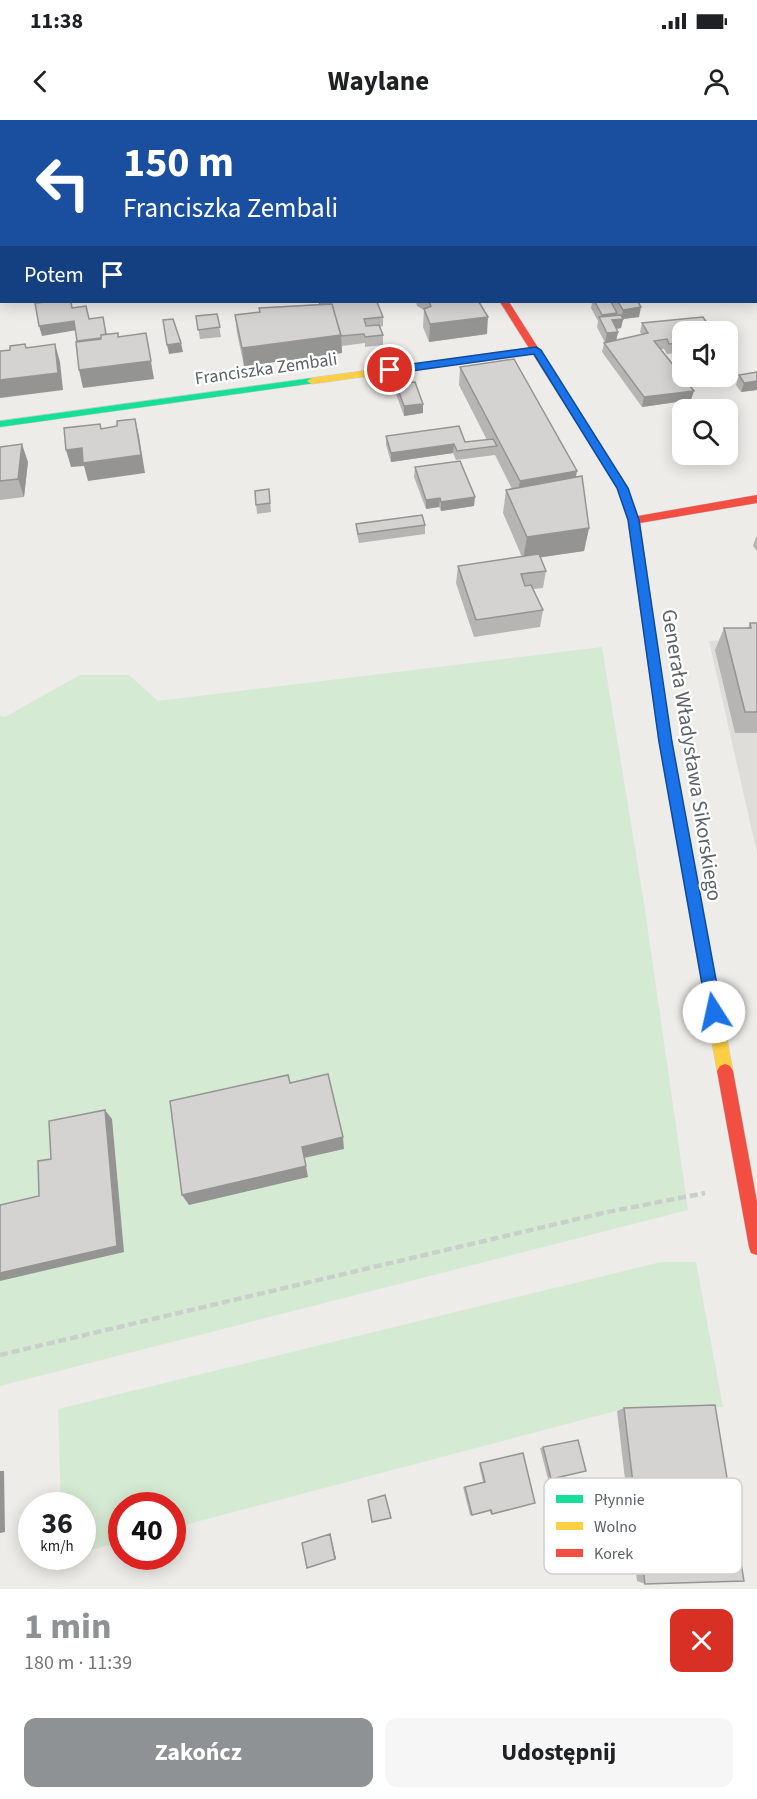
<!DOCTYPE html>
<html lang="pl">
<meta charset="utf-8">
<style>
body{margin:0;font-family:"Source Sans 3",sans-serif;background:#f6f6f6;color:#202124;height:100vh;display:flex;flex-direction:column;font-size:22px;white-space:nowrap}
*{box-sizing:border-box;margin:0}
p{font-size:20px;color:#757577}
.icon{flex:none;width:33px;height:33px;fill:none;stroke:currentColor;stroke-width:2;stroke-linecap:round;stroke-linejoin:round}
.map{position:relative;height:1469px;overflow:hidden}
.panel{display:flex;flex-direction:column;background:#fff;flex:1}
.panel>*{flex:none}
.hud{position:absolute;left:0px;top:0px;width:758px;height:183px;box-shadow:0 3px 15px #0003;background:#1a4fa0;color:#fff;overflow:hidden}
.buttons{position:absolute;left:672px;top:201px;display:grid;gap:12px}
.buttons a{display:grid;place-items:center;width:66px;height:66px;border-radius:12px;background:#fff;box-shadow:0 3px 15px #0003;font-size:30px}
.speed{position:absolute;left:18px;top:1372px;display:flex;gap:12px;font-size:30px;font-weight:700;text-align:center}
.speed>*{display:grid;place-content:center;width:78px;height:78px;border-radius:50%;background:#fff;box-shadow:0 3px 15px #0003;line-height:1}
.speed small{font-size:15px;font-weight:400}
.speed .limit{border:9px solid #d22;background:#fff;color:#111}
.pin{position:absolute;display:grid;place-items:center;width:51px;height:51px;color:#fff;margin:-26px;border:3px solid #fff;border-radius:50%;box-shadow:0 2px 6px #0007}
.me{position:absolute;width:66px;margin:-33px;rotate:350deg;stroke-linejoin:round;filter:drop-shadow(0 0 4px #0008)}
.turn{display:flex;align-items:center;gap:21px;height:126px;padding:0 24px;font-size:27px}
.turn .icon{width:78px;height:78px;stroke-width:2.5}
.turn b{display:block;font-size:42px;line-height:51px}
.then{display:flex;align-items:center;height:57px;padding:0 24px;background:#0003;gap:12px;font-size:22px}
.round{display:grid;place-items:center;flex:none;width:63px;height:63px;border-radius:12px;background:#f6f6f6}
.summary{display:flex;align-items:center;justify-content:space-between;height:102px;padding:0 24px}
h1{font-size:36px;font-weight:700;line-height:45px;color:#8f9294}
.button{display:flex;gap:12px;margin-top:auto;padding:12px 24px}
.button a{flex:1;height:69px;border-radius:12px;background:#8f9294;color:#fff;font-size:24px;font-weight:700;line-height:69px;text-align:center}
.button a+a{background:#f6f6f6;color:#202124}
.status{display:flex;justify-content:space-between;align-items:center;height:42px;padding:0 30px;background:#fff;direction:ltr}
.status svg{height:16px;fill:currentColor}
header{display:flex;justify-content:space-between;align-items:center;height:78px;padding:0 24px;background:#fff;font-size:27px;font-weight:700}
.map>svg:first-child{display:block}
.industrial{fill:#deddd9}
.green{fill:#d5ead3}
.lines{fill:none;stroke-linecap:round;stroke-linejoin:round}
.lane-casing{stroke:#c9c9c8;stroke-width:1}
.fast-casing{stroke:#cacaca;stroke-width:1}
.slow-casing{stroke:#cacaca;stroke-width:1}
.jam-casing{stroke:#cacaca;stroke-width:1}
.path{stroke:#c9cfcb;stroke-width:4.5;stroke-dasharray:8 4;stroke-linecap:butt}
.lane{fill:#fcfcfc;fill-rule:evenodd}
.fast{fill:#16e098;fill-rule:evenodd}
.slow{fill:#ffcf43;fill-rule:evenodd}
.jam{fill:#f24e42;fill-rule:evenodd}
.wall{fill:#b6b5b4}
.shaded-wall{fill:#949492}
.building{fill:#d4d3d1;stroke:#949492;stroke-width:1.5}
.route{fill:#1a73e8;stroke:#114b97;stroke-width:1.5}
.labels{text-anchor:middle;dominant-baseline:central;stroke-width:4.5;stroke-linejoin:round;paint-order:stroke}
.far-street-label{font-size:18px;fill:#5d6267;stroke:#fff}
.street-label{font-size:21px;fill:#5d6267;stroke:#fff}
.key{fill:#fff;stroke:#ced0d1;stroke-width:1.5}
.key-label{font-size:16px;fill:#5d6267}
</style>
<div class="status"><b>11:38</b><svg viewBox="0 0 49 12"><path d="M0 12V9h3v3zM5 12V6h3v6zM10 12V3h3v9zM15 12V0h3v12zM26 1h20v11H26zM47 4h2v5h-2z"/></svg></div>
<header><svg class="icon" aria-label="back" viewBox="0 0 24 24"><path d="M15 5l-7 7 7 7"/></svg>Waylane<svg class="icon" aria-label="person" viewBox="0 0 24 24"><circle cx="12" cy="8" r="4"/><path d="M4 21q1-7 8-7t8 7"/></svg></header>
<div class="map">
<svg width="757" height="1469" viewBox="0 0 757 1469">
<rect width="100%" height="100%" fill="#edece8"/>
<path class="industrial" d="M757,519v214l-48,-212z"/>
<path class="green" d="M602,527l42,256 44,307 -688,176v-670l5,1 75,-42h49l29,26z
M661,1142h35l27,145 -107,4 -443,117 -1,-22h-50l-1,36 -38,10 -1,-46h-21l-3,-97z"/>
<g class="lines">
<g class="lane-casing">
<path id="lane" d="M654,0h19l-20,2z"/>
</g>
<g class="fast-casing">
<path id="fast" d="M312,258l3,1v4l-315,44v-6z"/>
</g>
<g class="slow-casing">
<path id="slow" d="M324,0h8l2,2h-9z
M536,227l3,1v4l-227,32 -5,-3 5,-3z
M647,491l6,4 18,127 62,329 -3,5 -5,2 -5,-2 -3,-5 -58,-329 -18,-127z"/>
</g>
<g class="jam-casing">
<path id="jam" d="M500,182h9l119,187 10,27 119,-21v8l-117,20 13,92 -2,3 -4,1 -6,-4 -12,-95 -11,-31z
M725,944l5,2 3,5 24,131v53l-6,-2 -2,-6 -32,-176 3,-5z"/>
</g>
<path class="path" d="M0,1235l603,-142 102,-20"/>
<use href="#lane" class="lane"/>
<use href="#fast" class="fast"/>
<use href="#slow" class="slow"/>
<use href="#jam" class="jam"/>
</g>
<path class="wall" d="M319,182l64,15v9l-3,1 3,8v10l-18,2v-4l-23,3v7l-98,13 -7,-33 -2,-18 24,-3v-4l60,-4z
M416,182h63l8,32 -58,8 -6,-15 1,-17 -7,-4z
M592,182h46l1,15 -16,2 -2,9 -5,1 2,3 -2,8 26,-5 -2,-3 2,-9h65l-2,7 -23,2v20l-15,2 -3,-5h-3l30,51 -49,7 -40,-55 2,-9h1l-8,-16 1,-6 -7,-13z
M217,194l4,23 -21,2 -4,-23z
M460,247l116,110 13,51 -5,23 -44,6 6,14 -3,17 -10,1 10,21 -3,17 -66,10 -18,-54 2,-17 64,-9 -19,-44 3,-23 6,-1 -17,-34 -39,5 -3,-7 -62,9 -5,-17v-9l79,6 22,-2 -28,-55z
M757,252v18l-16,2 -5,-7 3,-10z
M396,264l27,20v9l-19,3 -8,-22z
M0,327l28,15 -4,35 -24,3z
M415,347l59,39 -33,5 -2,-4 -13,2 -12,-32z
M269,369l2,23 -14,2 -2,-23z
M356,404l69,1v9l-66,9 -2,-9z
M756,417h1v14l-4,-5z
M750,503h7v110h-22l-20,-83 9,-22h24z
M624,1288l21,176 -8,-3 -20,-170z
M578,1320l-27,39h-3l-8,-31z
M523,1333l-31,61 -2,-1v-2l-18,4h-2l-7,-28 20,-5 -4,-18z"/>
<path class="shaded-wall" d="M231,0h20v2h-20z
M2,141v19h-2v-18z
M641,187l-2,10 -16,2 -2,9 -11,2 -9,-10 1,-5 15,-2 -1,7 5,-1 2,-9z
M103,197l5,30 -29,3 -2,-9z
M488,197l-1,17 -58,8 1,-18z
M74,201l3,9 -35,6 -3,-10z
M618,212l-2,9 -11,2 2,-10z
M146,213l8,46 -71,9 -4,-18z
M341,215l1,18 -98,13 -2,-18z
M181,223l2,9 -14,2 -2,-9z
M55,224l5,18 3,28 -63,8v-18z
M757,261v9l-16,2 3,-9z
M694,271l-3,9 -49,7 2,-10z
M423,284v9l-19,3v-10z
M135,299l4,17 6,37 -57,8 -4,-15 -13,1 -5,-17z
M22,324l6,18 -4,35 -6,-18z
M454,324l-1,9 -62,9v-9z
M577,351l-3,17 -57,11 3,-18z
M475,377l-1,9 -33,5v-9z
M440,378l-1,9 -13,2v-9z
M589,408l-5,23 -61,9 4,-23z
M105,990l7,9 12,133 -124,29v-8z
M343,1017l1,12 -40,9 -2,-11z
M306,1046l2,11 -119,28 -7,-10z
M0,1351h4l1,61 -5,1z
M330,1413l6,25 -1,1 -5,-25z"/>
<path class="building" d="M197,0h33v2l-40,-1z
M251,0h61l1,2h-61z
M707,0h20l1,2h-22l2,-1z
M0,108h2v33l-2,1z
M47,182h24l1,6 14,-2 3,13 14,-2 3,17 -5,1v3l-24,3 -3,-20 -35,5 -4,-23z
M319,182h58l6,15 -19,2 2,7 13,-1 4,10 -18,2 -1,-3 -23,2 -9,-32h-12z
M429,182h50l9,15 -58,7 -6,-15 7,-3z
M595,182h16l6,11 -15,2z
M618,182h20l3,5 -18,3z
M332,184l9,31 -99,13 -7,-33 25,-3 -1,-4z
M217,194l3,13 -22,3 -2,-14z
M621,195l2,4 -11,1 6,12 -11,1 -8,-16z
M703,197l4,6 -6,1 5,8h-24v11l-13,1 -2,-5 -13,2 40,50 -50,6 -40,-54 44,-10 -6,-10z
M173,199l8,24 -14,2 -4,-25z
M118,213v4l28,-4 5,28 -72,9 -3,-28 25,-3v-4z
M25,224l1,4 29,-4 3,29 -58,7v-29l10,-1v-4z
M514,239l63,112 -57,10 -60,-114z
M757,252v9l-13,2 -5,-8z
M415,262l8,22 -19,2 -8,-22z
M135,299l6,36 -58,8 -1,-15 -16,2 -2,-22 36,-4 1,5 16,-3v-5z
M459,306l6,16 28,-3 4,7 -40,5 -3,-7 -63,9 -5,-17z
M22,324l-4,35 -18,2v-34z
M460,341l15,36 -34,5 -1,-4 -14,2 -11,-33z
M582,356l7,52 -62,9 -21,-47z
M269,369l1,14 -14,2 -1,-14z
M422,395l3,10 -67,9 -2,-10z
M539,434l7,17 -25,3 4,12 6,-1 12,25 -67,10 -18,-54z
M750,503h7v89h-12l-21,-84h27z
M328,954l15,63 -41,10 4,19 -124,29 -12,-94 118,-26 2,8z
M105,990l12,136 -117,27v-68l39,-9 -1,-35 13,-2 -2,-38z
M715,1285l29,176 -99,3 -21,-176z
M578,1320l8,31 -35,8 -8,-32z
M523,1333l12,50 -43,11 -1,-4 -19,5 -7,-28 20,-5 -5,-19z
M385,1375l6,23 -19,4 -4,-22z
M330,1414l5,25 -28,9 -5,-25z"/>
<path class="route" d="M536,227l5,3 87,138 11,32 33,222 50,270 -2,5 -6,2 -5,-2 -2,-5 -48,-270 -31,-222 -11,-32 -83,-134 -144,20 -5,-4 5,-3z"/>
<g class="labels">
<g class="far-street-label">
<text transform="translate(266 249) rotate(-8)">Franciszka Zembali</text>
</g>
<g class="street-label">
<text transform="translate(692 635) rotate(81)">Generała Władysława Sikorskiego</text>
</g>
</g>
<rect x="544" y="1358" width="198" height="96" rx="9" class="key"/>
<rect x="556" y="1375" width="27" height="8" fill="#16e098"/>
<rect x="556" y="1402" width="27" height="8" fill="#ffcf43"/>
<rect x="556" y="1429" width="27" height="8" fill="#f24e42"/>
<g class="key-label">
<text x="594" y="1385">Płynnie</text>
<text x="594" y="1412">Wolno</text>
<text x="594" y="1439">Korek</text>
</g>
</svg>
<div class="buttons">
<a><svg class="icon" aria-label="sound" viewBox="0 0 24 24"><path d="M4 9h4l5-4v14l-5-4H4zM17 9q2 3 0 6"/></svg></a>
<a><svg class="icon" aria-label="search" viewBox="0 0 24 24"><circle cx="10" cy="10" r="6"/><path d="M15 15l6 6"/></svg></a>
</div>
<div class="speed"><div>36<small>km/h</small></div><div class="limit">40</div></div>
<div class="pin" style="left:390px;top:250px;background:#d93025"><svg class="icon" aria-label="arrive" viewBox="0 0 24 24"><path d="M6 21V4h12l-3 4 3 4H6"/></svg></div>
<svg class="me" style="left:714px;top:892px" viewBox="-20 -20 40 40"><circle r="19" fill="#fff"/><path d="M0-13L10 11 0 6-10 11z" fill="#1a73e8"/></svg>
<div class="hud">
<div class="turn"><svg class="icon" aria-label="left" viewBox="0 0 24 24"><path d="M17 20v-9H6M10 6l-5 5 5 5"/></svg><div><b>150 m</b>Franciszka Zembali</div></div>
<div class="then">Potem<svg class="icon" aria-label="arrive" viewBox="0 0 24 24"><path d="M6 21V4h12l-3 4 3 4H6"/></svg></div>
</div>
</div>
<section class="panel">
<div class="summary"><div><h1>1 min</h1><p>180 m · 11:39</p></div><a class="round" style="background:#d93025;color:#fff"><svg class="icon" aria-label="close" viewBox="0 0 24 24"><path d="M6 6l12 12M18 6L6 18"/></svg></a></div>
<div class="button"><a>Zakończ</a><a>Udostępnij</a></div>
</section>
